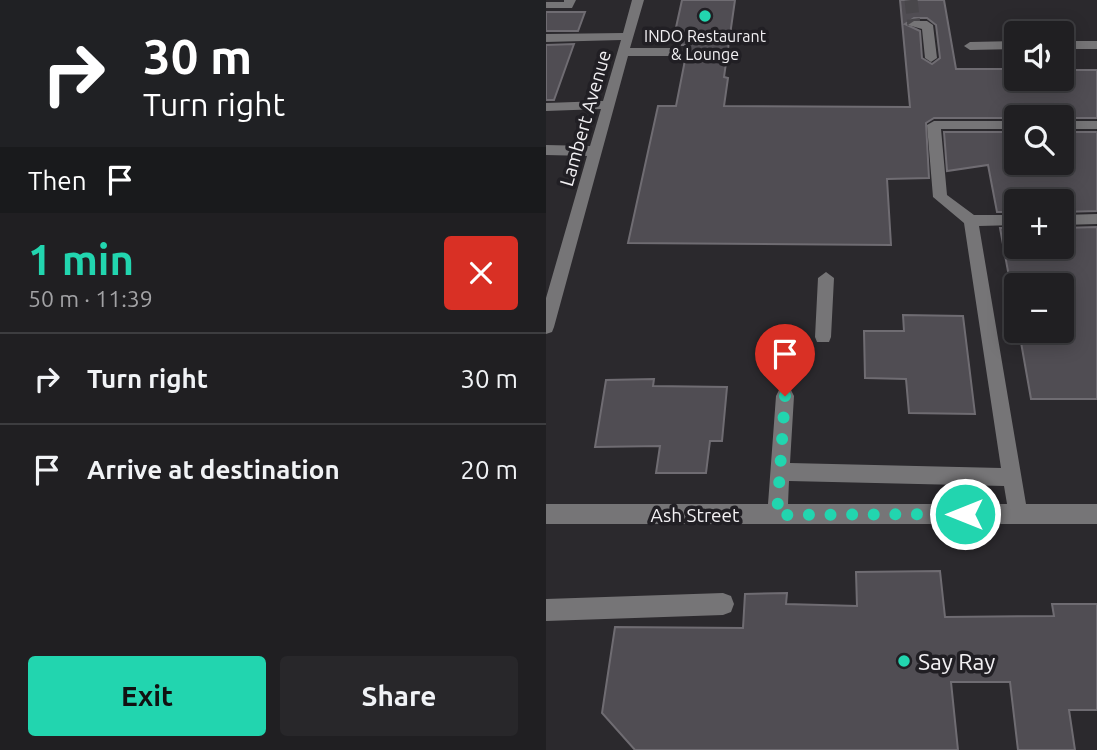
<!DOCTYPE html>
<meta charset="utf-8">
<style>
body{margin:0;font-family:Ubuntu,sans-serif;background:#28272a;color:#f1f3f6;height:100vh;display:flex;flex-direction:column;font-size:26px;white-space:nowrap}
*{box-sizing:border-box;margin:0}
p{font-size:23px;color:#a2a2a5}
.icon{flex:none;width:38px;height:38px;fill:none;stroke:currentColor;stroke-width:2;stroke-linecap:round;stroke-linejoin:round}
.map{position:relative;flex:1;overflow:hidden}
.panel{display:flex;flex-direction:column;background:#201f22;width:546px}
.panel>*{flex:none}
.top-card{background:#202124;color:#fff;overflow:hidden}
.buttons{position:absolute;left:458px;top:21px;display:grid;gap:14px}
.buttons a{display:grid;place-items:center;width:70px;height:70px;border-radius:7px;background:#201f22;box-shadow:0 4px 18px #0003,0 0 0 2px #3d3d40;font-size:35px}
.pin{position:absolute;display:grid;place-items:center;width:60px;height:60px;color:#fff;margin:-72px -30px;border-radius:50% 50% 50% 0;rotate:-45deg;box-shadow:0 0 7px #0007}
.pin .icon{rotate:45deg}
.me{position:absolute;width:77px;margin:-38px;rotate:270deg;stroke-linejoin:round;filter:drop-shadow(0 0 5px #0008)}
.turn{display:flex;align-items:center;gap:24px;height:147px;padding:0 28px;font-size:32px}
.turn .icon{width:91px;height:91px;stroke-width:2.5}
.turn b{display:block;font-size:49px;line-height:60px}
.then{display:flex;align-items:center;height:66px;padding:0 28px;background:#0003;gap:14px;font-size:26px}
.round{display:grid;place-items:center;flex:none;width:74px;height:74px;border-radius:7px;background:#28272a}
.headline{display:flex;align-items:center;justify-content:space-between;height:119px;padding:0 28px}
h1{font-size:42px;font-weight:600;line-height:52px;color:#22d5af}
.cta{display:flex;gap:14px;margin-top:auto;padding:14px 28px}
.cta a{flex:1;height:80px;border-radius:7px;background:#22d5af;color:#111;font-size:28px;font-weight:600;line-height:80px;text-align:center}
.cta a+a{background:#28272a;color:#f1f3f6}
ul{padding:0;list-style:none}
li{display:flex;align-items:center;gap:21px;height:91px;padding:0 28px;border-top:2px solid #3d3d40}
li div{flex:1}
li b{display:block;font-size:26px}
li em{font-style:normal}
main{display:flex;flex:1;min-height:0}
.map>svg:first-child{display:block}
.building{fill:#504d53;stroke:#6f6c72;stroke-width:2;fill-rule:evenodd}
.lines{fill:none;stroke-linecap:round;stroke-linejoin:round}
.minor-tunnel{stroke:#49474b;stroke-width:13;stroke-dasharray:13 6;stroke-linecap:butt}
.minor{fill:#767577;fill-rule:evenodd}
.route{stroke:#22d5af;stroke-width:12;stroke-dasharray:0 21.6}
.poi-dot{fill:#22d5af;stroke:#211f24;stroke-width:2.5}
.labels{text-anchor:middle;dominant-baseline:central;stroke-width:7;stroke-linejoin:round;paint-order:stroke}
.far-poi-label{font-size:16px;fill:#f2f0f3;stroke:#211f24}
.street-label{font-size:19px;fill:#f2f0f3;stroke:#211f24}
.near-poi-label{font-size:23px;fill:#f2f0f3;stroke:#211f24;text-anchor:start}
</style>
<main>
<section class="panel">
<div class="top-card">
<div class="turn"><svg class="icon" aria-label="right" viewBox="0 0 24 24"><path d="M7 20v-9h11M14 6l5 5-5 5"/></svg><div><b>30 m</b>Turn right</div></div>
<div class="then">Then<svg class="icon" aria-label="arrive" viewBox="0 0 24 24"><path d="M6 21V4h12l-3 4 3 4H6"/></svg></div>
</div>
<div class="headline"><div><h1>1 min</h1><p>50 m · 11:39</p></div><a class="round" style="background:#d93025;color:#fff"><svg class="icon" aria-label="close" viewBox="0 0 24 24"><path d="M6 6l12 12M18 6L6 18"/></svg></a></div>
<ul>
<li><svg class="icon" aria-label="right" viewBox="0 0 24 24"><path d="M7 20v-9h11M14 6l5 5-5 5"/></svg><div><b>Turn right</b></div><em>30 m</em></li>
<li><svg class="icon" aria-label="arrive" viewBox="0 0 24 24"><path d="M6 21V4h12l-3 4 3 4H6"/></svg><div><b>Arrive at destination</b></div><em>20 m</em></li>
</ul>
<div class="cta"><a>Exit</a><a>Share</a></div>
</section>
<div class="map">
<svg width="551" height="750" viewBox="0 0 551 750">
<rect width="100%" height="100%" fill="#2b292d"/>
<path class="building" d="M136,0h53l-11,77 4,1 -4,28 186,1 -10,-107h44l12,69h61v10h45v-9h35v48h-163l-8,5 3,55 -42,1 4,66 -263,-2 30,-137h18l12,-61h-6l3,-13h-10zM381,18l9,7 4,33 -8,6 -10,-6 -2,-27 -15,-7 9,-6z
M0,12h39l-7,19h-32z
M28,44l-20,56h-8v-55z
M398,132h73v31h45v-31h35v79l-35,1v-11h-45v11h-20l-9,-47 -41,6z
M551,227v172h-66l-12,-68h43v-46h-45v35l-17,-92h17v19h45v-19z
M357,315l60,1 12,98 -66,-1 -3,-34 -41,-1 -1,-47h40z
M108,379l-1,7 74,1 -5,54h-12l-4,32h-50l4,-27 -65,1 11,-67z
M394,571l5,46 109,-1 -2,-12h45v106h-28l6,40h-57l-8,-68h-59l7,68h-323l-33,-37 13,-86 128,1 2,-34 42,-1 -1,11 71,2 -1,-34z"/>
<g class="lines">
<path class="minor-tunnel" d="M365,0l3,25"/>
<path class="minor" d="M18,0h12l-4,8h-26v-6h18z
M86,0h12l-14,48h43l6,4 -6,4h-45l-74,271 -2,5 -6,2v-36l41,-142 -41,-1v-10l44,1 11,-37 -55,2v-8l57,-2 18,-61 -75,2v-8l77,-1z
M381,21l6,4 4,33 -6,4 -6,-4 -3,-29 -14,-4 6,-4z
M471,41v8l-47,1 -6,-4 6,-4z
M516,41h35v8h-35z
M388,121h83v8h-76l6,66 27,20h43v10l-38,1 47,278h71v20h-551v-20h222l8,-108 3,-6 6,-2 6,2 3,6 -4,67 211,5 -37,-245 -31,-26 -6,-72zM243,481l215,5 3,18h-219z
M516,121h35v8h-35z
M551,214v10l-35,1v-10z
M280,272l8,6 -3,59 -2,5h-12l-2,-5 3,-59z
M177,593l8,3 3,8 -3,8 -8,3 -177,6v-22z"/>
</g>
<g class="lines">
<path class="route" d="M239,396l-8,119 188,-1"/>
</g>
<g class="poi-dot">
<circle cx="159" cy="16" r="7"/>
<circle cx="358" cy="661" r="7"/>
</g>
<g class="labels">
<g class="far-poi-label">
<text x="159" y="36">INDO Restaurant<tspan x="159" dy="18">&amp; Lounge</tspan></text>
</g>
<g class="street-label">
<text transform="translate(39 118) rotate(-74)">Lambert Avenue</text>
<text x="149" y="515">Ash Street</text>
</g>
<g class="near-poi-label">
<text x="372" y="661">Say Ray</text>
</g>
</g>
</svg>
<div class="buttons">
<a><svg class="icon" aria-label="sound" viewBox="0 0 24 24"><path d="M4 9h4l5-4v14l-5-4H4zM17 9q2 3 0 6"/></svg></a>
<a><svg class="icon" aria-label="search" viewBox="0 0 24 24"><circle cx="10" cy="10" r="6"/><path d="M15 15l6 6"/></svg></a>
<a>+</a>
<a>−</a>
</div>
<div class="pin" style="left:239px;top:396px;background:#d93025"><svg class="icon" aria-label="arrive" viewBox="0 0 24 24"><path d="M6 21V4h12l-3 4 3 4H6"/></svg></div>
<svg class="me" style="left:419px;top:514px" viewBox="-20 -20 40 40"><circle r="17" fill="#22d5af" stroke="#fff" stroke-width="3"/><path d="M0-11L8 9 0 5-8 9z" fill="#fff"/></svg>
</div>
</main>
